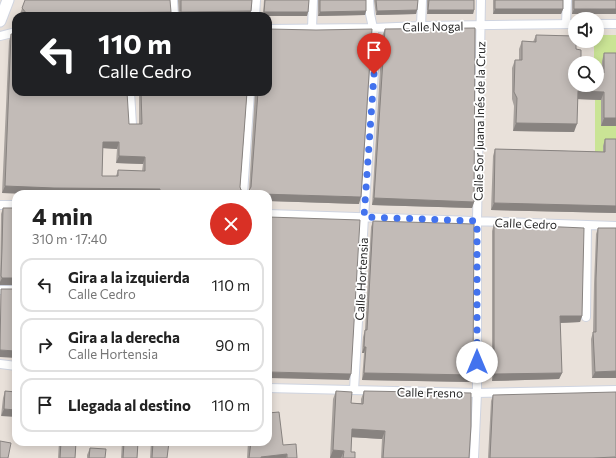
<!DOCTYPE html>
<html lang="es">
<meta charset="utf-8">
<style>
body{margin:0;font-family:Commissioner,sans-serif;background:#f6f6f6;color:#222;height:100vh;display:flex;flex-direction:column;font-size:15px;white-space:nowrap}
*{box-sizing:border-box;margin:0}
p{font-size:13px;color:#767676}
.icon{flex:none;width:22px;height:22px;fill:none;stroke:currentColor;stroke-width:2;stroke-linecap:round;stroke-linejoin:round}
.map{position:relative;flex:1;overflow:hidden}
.sheet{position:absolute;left:12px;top:190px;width:260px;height:256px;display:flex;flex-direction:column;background:#fff;border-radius:12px;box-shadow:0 2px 10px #0003}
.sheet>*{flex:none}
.guide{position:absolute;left:12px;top:12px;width:260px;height:84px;border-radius:12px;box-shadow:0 2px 10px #0003;background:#202124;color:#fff;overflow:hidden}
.fabs{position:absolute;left:568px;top:12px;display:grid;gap:8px}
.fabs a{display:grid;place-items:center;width:36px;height:36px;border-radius:50%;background:#fff;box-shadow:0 2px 10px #0003;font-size:20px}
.pin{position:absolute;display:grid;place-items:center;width:34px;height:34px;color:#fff;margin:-41px -17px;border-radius:50% 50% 50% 0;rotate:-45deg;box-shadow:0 0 4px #0007}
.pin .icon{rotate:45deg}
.me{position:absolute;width:44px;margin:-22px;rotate:0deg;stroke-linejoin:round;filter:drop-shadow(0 0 3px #0008)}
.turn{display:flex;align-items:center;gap:14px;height:84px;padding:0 20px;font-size:18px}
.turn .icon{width:52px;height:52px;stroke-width:2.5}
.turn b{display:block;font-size:28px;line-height:34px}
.round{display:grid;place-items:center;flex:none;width:42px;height:42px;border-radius:21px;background:#f6f6f6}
.headline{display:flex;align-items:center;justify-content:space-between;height:68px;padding:0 20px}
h1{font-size:24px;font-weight:700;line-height:30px}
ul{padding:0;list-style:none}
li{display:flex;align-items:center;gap:12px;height:54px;margin:0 8px 6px;padding:0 12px;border:2px solid #e0e0e0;border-radius:12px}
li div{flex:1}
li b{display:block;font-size:15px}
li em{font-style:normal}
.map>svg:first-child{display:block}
.pitch{fill:#cae495}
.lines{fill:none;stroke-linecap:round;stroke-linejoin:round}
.minor-casing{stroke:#cfd4e0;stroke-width:10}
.secondary-casing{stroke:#cfd4e0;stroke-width:13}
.minor{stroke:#fff;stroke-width:8}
.secondary{stroke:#fff;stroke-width:11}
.wall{fill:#a7a19d;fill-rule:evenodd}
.shaded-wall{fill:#888380}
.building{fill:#c2bbb7;stroke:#888380;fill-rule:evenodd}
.route{stroke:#4373ee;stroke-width:7;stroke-dasharray:0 12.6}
.labels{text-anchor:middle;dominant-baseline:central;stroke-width:3.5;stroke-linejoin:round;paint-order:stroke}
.street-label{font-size:12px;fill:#282828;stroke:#fff}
</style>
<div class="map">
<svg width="616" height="458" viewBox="0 0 616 458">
<rect width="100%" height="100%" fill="#e9e1da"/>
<path class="pitch" d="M597,35h19v111l-13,13 -8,-1v-73h2v-22h-3v-22h3z"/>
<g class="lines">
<g class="minor-casing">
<path id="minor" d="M173,0l1,16
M255,16l1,-16
M566,24l1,-24
M597,24h19
M421,26l1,-26
M268,29l105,-1 48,-2 154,-2
M312,29l1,-29
M0,36l16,-4
M130,92l2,33
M243,194l7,-102
M0,205h16
M268,214l348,12
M0,290h16
M586,317l1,-92
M0,364l16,2
M268,388l209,5 139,-3
M354,390l10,-173 12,-175 -6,-28 -1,-14
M474,458l3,-65v-172l4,-221"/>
</g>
<g class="secondary-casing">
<path id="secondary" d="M0,21l8,-21"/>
</g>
<use href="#minor" class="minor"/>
<use href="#secondary" class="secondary"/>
</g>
<path class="wall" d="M25,0l144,16h-147l-2,-2z
M178,0h74l-1,11 -2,5h-70z
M264,0h45l-2,16h-44z
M318,0h48l-1,15 -47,1z
M374,0h44l-2,14 -40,1z
M427,0h47v10l-1,4h-46z
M493,0h70v9l-2,5h-68z
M572,0h44v14h-44z
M385,29l89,173 -2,6 -100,-3 10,-169z
M11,34l118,90h10v-32h108l-7,95 1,3 4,2h3l1,-1 6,-99h13l91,112 -91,-3v-7h-234l-32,-1 7,-152zM103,148l14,1 -1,14 27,1 -1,7 -24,-1 -2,6h-14z
M536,35l39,50 26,-12 1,-12 2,-8h12v73h-15v-26l-23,-1 -4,33 -61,-1 1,-25 -2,-7v-31l3,-8h4v-11l3,-8 11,1z
M605,139l11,74 -125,-3 2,-54 2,-7 108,3v-6z
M3,208h13v77h-16l1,-71z
M373,221l100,154 -2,7 -109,-2 2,-27h-2l1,-16 2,-7 6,-103z
M494,224l88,92 -2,6 -20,1 2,50 -3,6 -67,2v-150z
M598,228h18v150h-24l-1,-39 2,-7 1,-48 2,-50z
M5,391l11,1 -15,24 2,-18z
M336,391l15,12h10v-4l3,-8 105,67h-88l1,-19 -31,-2v15l4,6h-25l3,-59z
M493,395l123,63h-128l3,-57z
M59,442h17l-1,16h-17z
M122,442h16l-1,16h-16z
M151,442h18l-2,16h-17z
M248,442h20l15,3 14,13h-50z
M90,448l15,10h-18v-3z"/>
<path class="shaded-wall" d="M495,9h68l-2,5h-68z
M574,9h42v5h-44z
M417,10l-1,4 -40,1 1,-4z
M428,10h46l-1,4h-46z
M251,11l-2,5h-69l1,-4z
M366,11l-1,4 -47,1 2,-4z
M171,12l-2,4h-143l1,-2z
M264,12h44l-1,4h-44z
M578,91l26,1 -3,8 -26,-1z
M604,118h12v8h-15z
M516,123l61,1 -3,8 -61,-1z
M103,142h16l-2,7 -16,-1z
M119,156l26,1 -2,7 -27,-1z
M5,186l155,3 -2,5h-124l-32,-1z
M160,191l101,3h-103z
M268,194l93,3 -2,7 -91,-3z
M374,198l100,4 -2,6 -100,-3z
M494,203l122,3v7l-125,-3z
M2,278h14v7h-16v-3z
M560,316h22l-2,6 -22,1z
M364,347h2l-2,6h-2z
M0,350l16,1v7l-16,-1z
M616,371v7h-24l3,-6z
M268,372l83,2 -2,6 -81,-2z
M364,373l109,2 -2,7 -109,-2z
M562,373l-3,6 -67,2 2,-7z
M4,409l12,1v7l-15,-1z
M352,429l33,2 -3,8 -33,-2z
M333,450l11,1 -3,7h-11z
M287,454l-1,4h-25v-1z"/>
<path class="building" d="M25,0h145l1,12 -144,2 -5,-6z
M181,0h71l-1,11 -70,1z
M265,0h44l-1,12h-44z
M320,0h46v11l-46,1z
M376,0h42l-1,10 -40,1z
M429,0h45v10h-46z
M495,0h68v9h-68z
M574,0h42v9h-42z
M475,28l-1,174 -100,-4 11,-169z
M268,29l48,1 56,-1 -11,168 -201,-6v-2l-106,-1 -49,-2 6,-152h5v58h111l2,32h13l-1,-32h106l-7,95 1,3 4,2h3l3,-5 7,-95h10zM103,142h16v14l26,1v14l-27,-1v6h-16z
M536,35l39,1v5h1v8l5,1v9h6v4h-12v22h22v-12h7v-20h12v65h-12v-26l-26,-1 -1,33 -61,-1 1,-25 -3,-6 1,-32h7v-19l14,1z
M605,139h11v67l-122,-3 1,-54 110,3z
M3,208h13v70h-14l-1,-2 1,-27z
M268,217l92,3 -9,154 -83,-2z
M373,221l101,3 -1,151 -109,-2 2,-26h-2l1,-17h2z
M494,224l90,4 -2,88h-22l2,57 -68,1z
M598,228h18v143l-21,1 -2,-40h3v-54z
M1,289h15v62l-16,-1z
M5,391l11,1v18l-12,-1z
M336,391l16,1 -1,11 12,1 1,-13 107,2v33l-2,32h-86l2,-27 -33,-2 -1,23h4v6h-12l1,-7 -11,-1z
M616,392v66h-1v-1l-22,1h-103l3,-63z
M279,412l4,33 13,-1 1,14h-10v-4l-26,3v1h-12l2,-16h17v-29z
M0,441l11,2 -3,15h-8z
M61,442h15l-1,16h-15z
M124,442h14l-1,16h-14z
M153,442h16l-2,16h-15z
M90,448l16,1 -1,9h-16z"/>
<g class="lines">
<path class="route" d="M374,74l-10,143 113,4v141"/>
</g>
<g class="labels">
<g class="street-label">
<text transform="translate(433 26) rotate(-1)">Calle Nogal</text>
<text transform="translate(479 121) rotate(-89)">Calle Sor Juana Inés de la Cruz</text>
<text transform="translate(526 223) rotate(2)">Calle Cedro</text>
<text transform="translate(361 279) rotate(-87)">Calle Hortensia</text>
<text transform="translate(430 392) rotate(1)">Calle Fresno</text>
</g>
</g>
</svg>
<div class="fabs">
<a><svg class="icon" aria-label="sound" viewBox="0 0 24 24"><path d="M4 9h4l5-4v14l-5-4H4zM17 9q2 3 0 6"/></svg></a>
<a><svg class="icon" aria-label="search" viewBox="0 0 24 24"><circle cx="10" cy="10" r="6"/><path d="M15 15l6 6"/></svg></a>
</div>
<div class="pin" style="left:374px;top:74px;background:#d93025"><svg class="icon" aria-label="arrive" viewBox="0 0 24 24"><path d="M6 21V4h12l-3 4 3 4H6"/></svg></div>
<svg class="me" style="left:477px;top:362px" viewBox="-20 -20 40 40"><circle r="19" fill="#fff"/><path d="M0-13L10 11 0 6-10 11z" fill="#4373ee"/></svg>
<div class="guide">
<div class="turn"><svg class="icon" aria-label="left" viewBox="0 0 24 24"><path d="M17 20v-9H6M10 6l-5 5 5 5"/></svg><div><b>110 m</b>Calle Cedro</div></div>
</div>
<section class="sheet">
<div class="headline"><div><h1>4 min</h1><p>310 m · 17:40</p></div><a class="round" style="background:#d93025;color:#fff"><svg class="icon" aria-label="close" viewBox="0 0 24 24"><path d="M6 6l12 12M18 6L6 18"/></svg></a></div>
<ul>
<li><svg class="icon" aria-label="left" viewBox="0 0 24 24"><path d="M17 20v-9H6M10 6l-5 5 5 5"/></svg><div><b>Gira a la izquierda</b><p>Calle Cedro</p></div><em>110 m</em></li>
<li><svg class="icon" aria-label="right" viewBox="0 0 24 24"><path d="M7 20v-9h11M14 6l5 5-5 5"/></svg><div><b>Gira a la derecha</b><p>Calle Hortensia</p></div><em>90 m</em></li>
<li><svg class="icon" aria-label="arrive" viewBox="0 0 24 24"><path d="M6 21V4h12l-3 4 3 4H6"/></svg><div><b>Llegada al destino</b></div><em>110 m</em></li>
</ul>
</section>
</div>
